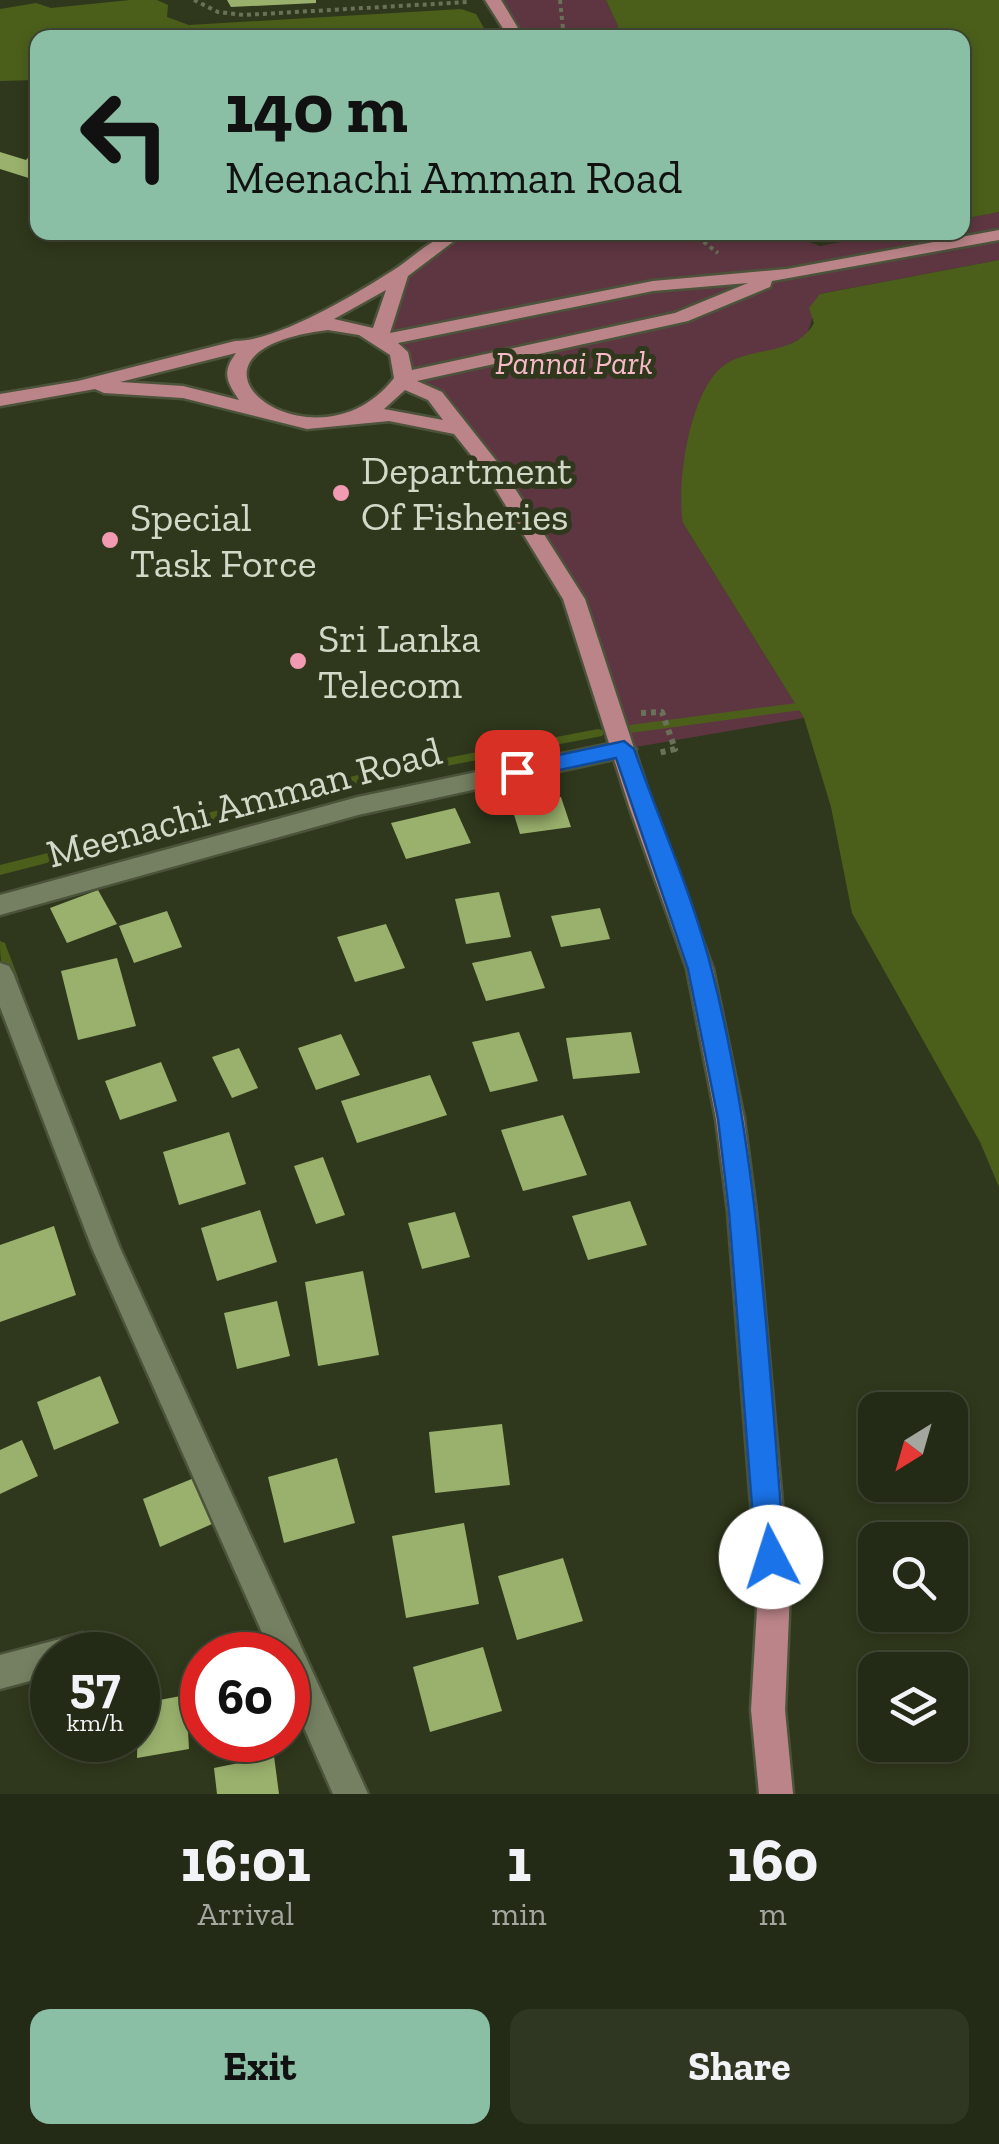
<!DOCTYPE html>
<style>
body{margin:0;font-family:"Zilla Slab",serif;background:#2f3622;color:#f1f3f6;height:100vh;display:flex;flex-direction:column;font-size:38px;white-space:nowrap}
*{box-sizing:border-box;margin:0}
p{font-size:32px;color:#a3a7a0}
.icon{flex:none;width:55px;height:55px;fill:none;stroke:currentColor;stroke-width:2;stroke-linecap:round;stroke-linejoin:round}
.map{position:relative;height:1794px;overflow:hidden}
.drawer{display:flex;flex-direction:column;background:#232a15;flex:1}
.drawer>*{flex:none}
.banner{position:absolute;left:30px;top:30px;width:940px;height:210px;border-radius:20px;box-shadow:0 5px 15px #0003,0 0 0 2px #404634;background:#8abfa5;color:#111;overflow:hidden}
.needle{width:65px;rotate:217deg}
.buttons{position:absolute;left:858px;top:1392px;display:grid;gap:20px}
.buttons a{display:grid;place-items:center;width:110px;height:110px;border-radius:20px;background:#232a15;box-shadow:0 5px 15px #0003,0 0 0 2px #404634;font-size:50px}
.speed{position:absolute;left:30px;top:1632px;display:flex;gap:20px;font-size:50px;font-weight:700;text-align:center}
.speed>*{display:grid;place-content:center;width:130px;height:130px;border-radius:50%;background:#232a15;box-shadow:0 5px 15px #0003,0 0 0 2px #404634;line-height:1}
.speed small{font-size:25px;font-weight:400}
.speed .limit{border:15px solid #d22;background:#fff;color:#111}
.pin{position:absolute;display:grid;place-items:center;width:85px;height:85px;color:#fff;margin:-42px;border-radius:20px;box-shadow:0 5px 15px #0006}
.me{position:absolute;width:110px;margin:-55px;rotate:355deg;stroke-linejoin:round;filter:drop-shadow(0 0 8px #0008)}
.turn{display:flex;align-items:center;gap:35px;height:210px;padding:0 30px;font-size:45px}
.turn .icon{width:130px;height:130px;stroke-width:2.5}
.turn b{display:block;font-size:70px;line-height:85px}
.eta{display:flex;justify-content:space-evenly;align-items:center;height:170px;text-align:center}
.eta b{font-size:60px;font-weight:800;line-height:70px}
.action{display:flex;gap:20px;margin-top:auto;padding:20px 30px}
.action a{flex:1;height:115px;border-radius:20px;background:#8abfa5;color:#111;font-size:40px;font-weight:800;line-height:115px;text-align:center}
.action a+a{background:#2f3622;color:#f1f3f6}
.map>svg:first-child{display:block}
.green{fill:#5e3641}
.water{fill:#4b5f1b}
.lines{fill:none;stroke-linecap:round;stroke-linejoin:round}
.stream{fill:#4b5f1b;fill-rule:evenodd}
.building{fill:#9ab16d}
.minor-casing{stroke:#4c533b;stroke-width:5}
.major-casing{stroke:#4c533b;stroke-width:5}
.path-far1{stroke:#697159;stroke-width:4;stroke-dasharray:4 4;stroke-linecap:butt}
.path{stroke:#697159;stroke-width:6;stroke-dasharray:5 5;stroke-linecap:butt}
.minor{fill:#748061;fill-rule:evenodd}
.major{fill:#bb8489;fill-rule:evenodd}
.route{fill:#1a73e8;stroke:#114b97;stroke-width:2.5}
.poi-dot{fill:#f19ab1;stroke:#2f381c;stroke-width:4}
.labels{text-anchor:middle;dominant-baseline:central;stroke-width:10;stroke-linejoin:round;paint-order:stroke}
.far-park-label{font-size:32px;font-style:italic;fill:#f8b9c8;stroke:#2f381c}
.poi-label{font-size:40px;fill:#d3d9c8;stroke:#2f381c;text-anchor:start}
.street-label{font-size:40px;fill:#d3d9c8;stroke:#2f381c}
</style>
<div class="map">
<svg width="999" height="1794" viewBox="0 0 999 1794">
<rect width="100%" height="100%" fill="#2f381c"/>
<path class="green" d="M493,0h113l12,26 -6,11h-95z
M999,212v48l-179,34 -13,41 -22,12 -59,17 -43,159 121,195 -180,31 -50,-150 -139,-203 -32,-14 -18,-42 15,-66 58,-41 323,-1 39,14 70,-13 72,-1 1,-13z"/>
<path class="water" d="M130,0h27l11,5 -1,12 22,8 272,-16 15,5 13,23 -451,1 -1,42 -37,1v-72l36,-6 15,5z
M606,0h393v212l-36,7 -1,-181 -350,-1 6,-11z
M999,260v927l-19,-45 -128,-229 -21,-106 -27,-89 -121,-195c-7,-39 7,-136 43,-159 28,-18 70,-8 88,-41l-5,-15 11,-14z"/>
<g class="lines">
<path class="stream" d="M797,703l6,4 -2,3 -171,23 -6,-4 6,-4z
M598,729l4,1 2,3 -2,3 -244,47 -358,92v-10l358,-90z
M0,941l5,2 1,3 13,34 -1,4h-10c-7,-15 -8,-27 -8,-43z"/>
</g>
<path class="building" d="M227,0h89v3l-85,4z
M38,146l-3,34 -35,-11v-17l26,8z
M561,797l10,30 -51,7 -9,-29z
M455,808l16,35 -65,16 -15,-36z
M98,890l19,34 -50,19 -17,-35z
M499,892l12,45 -45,7 -11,-45z
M600,908l10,31 -49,8 -10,-31z
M167,911l15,36 -48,16 -15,-37z
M386,924l19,44 -50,14 -18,-45z
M531,951l14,37 -59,13 -14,-38z
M117,958l19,68 -58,14 -17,-69z
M519,1032l19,49 -48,11 -18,-50z
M631,1032l9,41 -67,6 -7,-41z
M341,1034l19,41 -44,15 -18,-42z
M239,1048l19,40 -26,10 -20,-41z
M161,1062l16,39 -57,19 -15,-39z
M430,1075l17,40 -90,28 -16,-42z
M563,1115l24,60 -64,16 -22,-61z
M229,1132l17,52 -67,21 -16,-53z
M323,1157l22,58 -29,9 -22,-58z
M630,1201l17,44 -59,15 -16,-44z
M260,1210l17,52 -60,19 -16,-53z
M455,1212l15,45 -48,12 -14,-46z
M54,1226l22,69 -76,27v-77z
M363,1271l16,84 -61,11 -13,-84z
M277,1301l13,55 -53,13 -13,-56z
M100,1376l19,47 -65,27 -17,-48z
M502,1424l8,61 -75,8 -6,-61z
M22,1440l16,36 -38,18v-44z
M337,1458l18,65 -71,20 -16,-66z
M194,1478l18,46 -52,23 -17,-48z
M464,1523l15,81 -73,14 -14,-82z
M563,1558l20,63 -66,19 -19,-64z
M483,1647l19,64 -72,21 -17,-65z
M186,1695l3,54 -52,9 1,-54z
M274,1756l5,38h-62l-3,-26z"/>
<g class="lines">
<g class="minor-casing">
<path id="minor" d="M624,741l12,8 -4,6 -274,60 -358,100v-20l358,-98z
M0,963l9,3 4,7 107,275 248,546h-35l-45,-103v-36h-16l-180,-407 -92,-241z
M83,1633l12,5 3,17h-46v20l-52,14v-34z"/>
</g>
<g class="major-casing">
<path id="major" d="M485,0h16l23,38h-15z
M999,230v10l-227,41 -2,6 -82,34 -271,60 25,11 60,76 83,131 69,210 59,160 31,150 12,93 34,380 -5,118 8,84h-34l-8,-84 7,-118 -30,-380 -12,-93 -29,-150 -57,-160 -67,-210 -76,-124 -33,-41 -65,-13 -82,8 -124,-31 -79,-5 -9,-4 -95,17v-12l78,-13 157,-40c43,0 119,-46 157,-70 26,-16 43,-39 74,-39l-58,44 -18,57 263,-52 134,-12zM748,283l-73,30 -263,57 -4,-18 -10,-9 255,-52zM386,290l-13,38 -39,-9zM328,330l31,5 31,20 4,23c-79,103 -248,-26 -66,-48zM236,353c-14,19 -10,28 3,47l-56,-14 -63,-4zM405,390l23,10 15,20 -59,-11z"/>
</g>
<path class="path-far1" d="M194,0l24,12 26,3 224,-13
M560,0l4,38
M691,232l27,21"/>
<path class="path" d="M641,713l21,-1 13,37 -17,4"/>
<use href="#minor" class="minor"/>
<use href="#major" class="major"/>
</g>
<path class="route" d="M624,741l10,8c26,73 59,147 78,222 49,191 56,391 73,586l-4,10 -10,5 -11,-5 -4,-10 -27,-345 -11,-93 -30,-150 -72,-211 -99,21 -10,-7 10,-8z"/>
<g class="poi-dot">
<circle cx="341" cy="493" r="10"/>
<circle cx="110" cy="540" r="10"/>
<circle cx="298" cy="661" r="10"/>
</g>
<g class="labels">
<g class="far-park-label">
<text x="574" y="363">Pannai Park</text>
</g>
<g class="poi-label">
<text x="361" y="470">Department<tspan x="361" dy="46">Of Fisheries</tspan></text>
<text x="130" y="517">Special<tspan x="130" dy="46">Task Force</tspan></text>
<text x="318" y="638">Sri Lanka<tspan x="318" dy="46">Telecom</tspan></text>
</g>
<g class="street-label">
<text transform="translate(244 802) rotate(-15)">Meenachi Amman Road</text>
</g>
</g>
</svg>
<div class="buttons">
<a><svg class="needle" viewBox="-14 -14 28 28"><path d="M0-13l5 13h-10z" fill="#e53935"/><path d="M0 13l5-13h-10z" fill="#a3a7a0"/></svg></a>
<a><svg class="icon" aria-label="search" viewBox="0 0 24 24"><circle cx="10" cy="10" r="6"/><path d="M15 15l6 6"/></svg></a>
<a><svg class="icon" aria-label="layers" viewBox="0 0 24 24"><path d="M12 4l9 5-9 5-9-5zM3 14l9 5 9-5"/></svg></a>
</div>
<div class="speed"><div>57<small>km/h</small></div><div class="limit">60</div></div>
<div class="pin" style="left:517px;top:772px;background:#d93025"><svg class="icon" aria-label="arrive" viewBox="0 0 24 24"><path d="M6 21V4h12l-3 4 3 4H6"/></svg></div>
<svg class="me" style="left:771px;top:1557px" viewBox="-20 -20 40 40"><circle r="19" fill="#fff"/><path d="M0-13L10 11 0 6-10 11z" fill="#1a73e8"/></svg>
<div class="banner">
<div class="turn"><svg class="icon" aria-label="left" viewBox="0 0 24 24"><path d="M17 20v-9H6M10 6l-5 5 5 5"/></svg><div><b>140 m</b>Meenachi Amman Road</div></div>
</div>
</div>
<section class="drawer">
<div class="eta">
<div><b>16:01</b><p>Arrival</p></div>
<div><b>1</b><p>min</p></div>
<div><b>160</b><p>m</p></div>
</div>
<div class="action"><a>Exit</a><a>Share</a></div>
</section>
